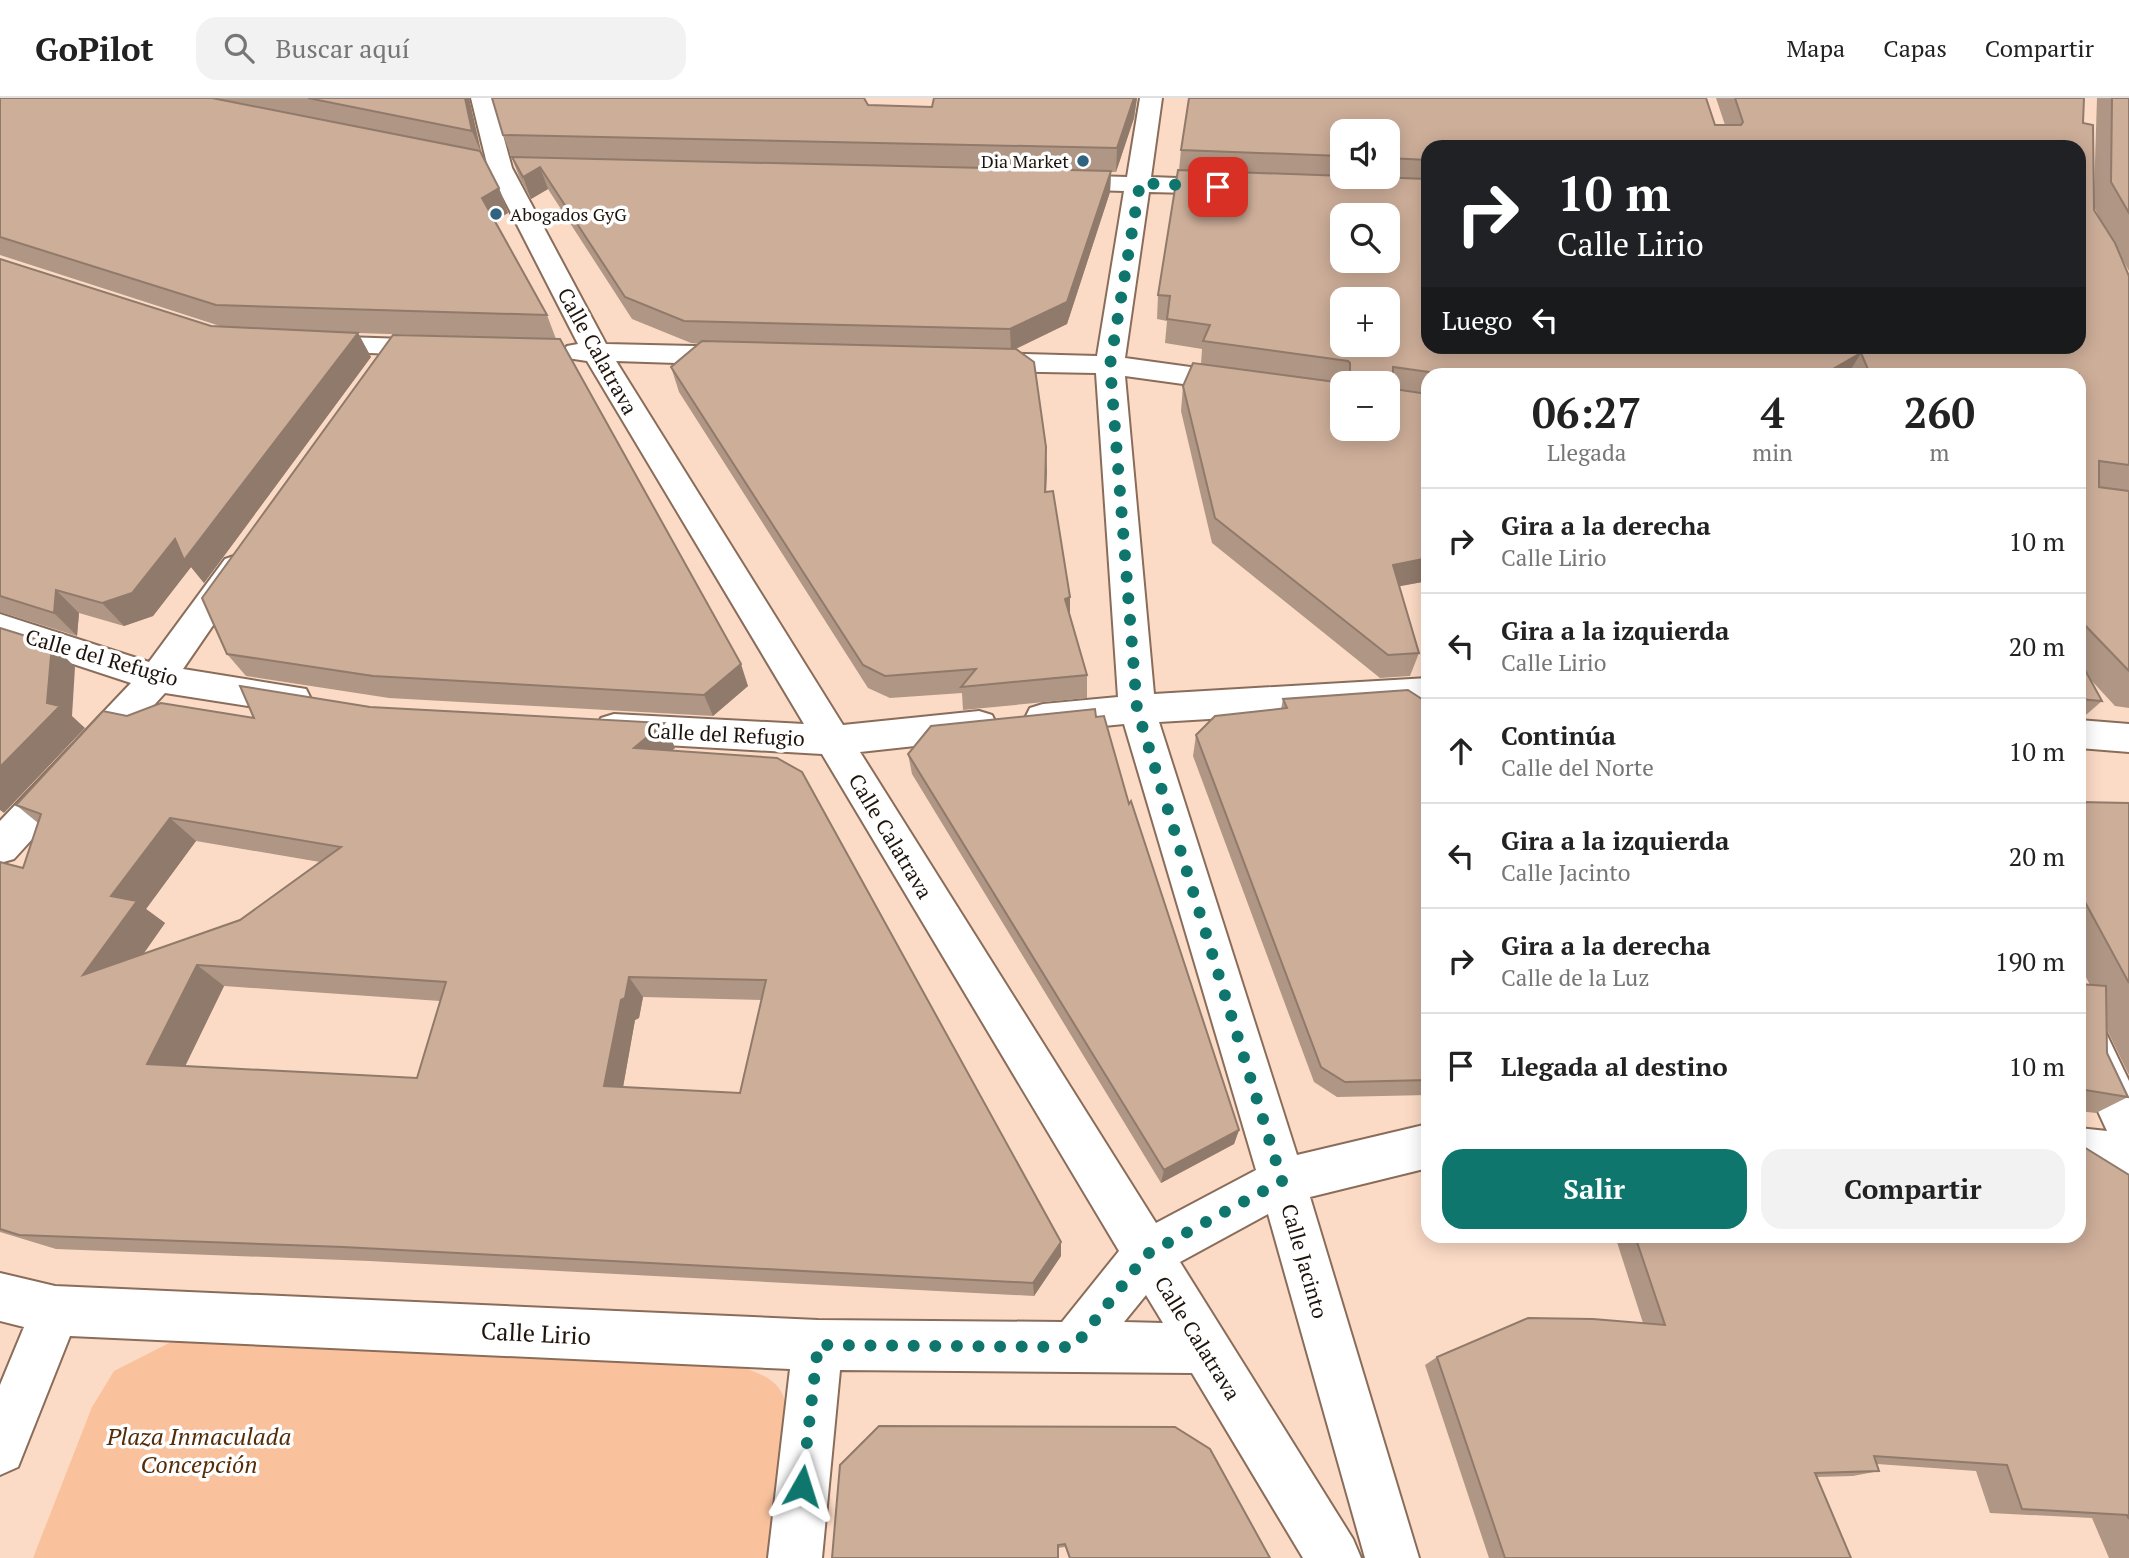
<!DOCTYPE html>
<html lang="es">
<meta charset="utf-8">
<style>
body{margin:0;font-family:"PT Serif",serif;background:#f2f2f2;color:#222;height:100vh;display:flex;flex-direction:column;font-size:26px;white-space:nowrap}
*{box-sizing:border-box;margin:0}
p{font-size:23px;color:#767676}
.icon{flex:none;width:38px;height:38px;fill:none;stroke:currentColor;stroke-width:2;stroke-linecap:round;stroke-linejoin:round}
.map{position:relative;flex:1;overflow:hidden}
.panel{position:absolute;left:1421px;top:270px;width:665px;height:875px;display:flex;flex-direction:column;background:#fff;border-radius:21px;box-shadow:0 4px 18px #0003}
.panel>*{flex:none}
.banner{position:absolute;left:1421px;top:42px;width:665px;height:214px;border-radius:21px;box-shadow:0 4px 18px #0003;background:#202124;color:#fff;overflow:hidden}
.buttons{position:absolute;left:1330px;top:21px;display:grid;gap:14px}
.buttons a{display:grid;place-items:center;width:70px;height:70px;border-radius:14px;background:#fff;box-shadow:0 4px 18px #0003;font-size:35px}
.pin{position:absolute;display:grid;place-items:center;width:60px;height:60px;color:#fff;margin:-30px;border-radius:14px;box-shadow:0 4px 10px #0006}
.me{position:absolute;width:77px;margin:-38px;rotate:6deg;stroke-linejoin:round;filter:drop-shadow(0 0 5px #0008)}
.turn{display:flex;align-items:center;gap:24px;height:147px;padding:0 21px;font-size:32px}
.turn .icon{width:91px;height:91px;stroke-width:2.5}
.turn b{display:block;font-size:49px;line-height:60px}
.then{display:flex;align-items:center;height:66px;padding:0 21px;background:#0003;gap:14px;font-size:26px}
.eta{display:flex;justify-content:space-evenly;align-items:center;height:119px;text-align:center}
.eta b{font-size:42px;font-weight:700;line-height:49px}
.primary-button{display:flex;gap:14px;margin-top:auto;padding:14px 21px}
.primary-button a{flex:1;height:80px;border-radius:21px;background:#0f766e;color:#fff;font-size:28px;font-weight:700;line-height:80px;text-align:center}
.primary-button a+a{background:#f2f2f2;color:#222}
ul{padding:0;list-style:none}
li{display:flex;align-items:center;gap:21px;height:105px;padding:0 21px;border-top:2px solid #e0e0e0}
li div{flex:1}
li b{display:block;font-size:26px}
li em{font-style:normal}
header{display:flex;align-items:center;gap:42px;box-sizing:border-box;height:98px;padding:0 35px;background:#fff;border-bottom:2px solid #e0e0e0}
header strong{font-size:33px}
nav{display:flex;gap:38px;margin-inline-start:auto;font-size:24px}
.search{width:490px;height:63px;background:#f2f2f2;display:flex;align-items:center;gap:18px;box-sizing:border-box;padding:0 24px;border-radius:21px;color:#767676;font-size:26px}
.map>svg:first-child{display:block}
.green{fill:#f9c29d}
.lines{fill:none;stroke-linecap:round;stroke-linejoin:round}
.street-casing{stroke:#896d5a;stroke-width:4}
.street{fill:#fff;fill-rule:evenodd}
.wall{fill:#b09684;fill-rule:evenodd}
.shaded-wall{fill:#907a6b}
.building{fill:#cdae99;stroke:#907a6b;stroke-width:2;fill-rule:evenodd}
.route{stroke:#0f766e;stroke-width:12;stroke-dasharray:0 21.6}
.poi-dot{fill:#306380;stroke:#fff;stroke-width:2.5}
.labels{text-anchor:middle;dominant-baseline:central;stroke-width:7;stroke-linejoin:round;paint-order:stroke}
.far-poi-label{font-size:18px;fill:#1f140c;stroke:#fff;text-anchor:end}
.street-label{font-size:21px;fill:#1f140c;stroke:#fff}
.near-street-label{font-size:24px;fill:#1f140c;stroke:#fff}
.near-park-label{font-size:24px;font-style:italic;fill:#562c07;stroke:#fff}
</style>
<header>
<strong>GoPilot</strong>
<div class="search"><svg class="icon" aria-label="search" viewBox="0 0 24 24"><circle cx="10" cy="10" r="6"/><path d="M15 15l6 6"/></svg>Buscar aquí</div>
<nav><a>Mapa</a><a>Capas</a><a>Compartir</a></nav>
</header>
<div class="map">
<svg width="2129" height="1460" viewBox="0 0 2129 1460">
<rect width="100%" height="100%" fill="#fcdbc6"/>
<path class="green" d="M173,1243l564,24c17,7 36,11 45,28 15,29 -5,129 -9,165h-740l59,-151 22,-36z"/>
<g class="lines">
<g class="street-casing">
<path id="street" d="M471,0h22l19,70 94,176 131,3 10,3 4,6 -4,6 -10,3 -121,-4 227,364 136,-14 13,4 5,10 -5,10 -13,4 -119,13 296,471 100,-53 -132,-446 -81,8 -13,-4 -5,-10 5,-10 13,-4 75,-7 -22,-324 -113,-2 -10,-3 -4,-6 4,-6 10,-3 114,3 27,-165 -66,-2 -9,-2 -3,-5 3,-5 9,-2 69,2 13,-79h22l-11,79 78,3 9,2 3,5 -3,5 -9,2 -80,-2 -24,166 217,30v18l-217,-30 29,318 274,-16v28l-269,16 138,433 131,-31v44l-118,29 109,361h-54l-97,-344 -88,48 173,277 8,19h-58l-111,-185 -352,-3 -18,188h-54l22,-189 -720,-33 -52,131 -18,8v-90l24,-58 -24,-6v-48l55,13 763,34 244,2 57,-71 -297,-497 -208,-12 -13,-4 -5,-10 5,-10 13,-4 190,10 -217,-363 -20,-3 -4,-6 4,-6 11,-2 -90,-176zM1146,1197l17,28 -39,-1z
M314,238l122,4 10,2 4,6 -4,6 -10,2 -132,-6 -4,-6 4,-6z
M237,457l12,4 4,8 -70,102 123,20 5,10 -5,10 -13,4 -128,-20 -151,166 -14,4v-42l131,-138 -131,-43v-26l149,48 76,-103z
M2079,622l50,4v28l-50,-4z
M2079,904l15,6 35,73v97l-50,-6v-44l28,3 -28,-61z"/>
</g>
<use href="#street" class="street"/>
</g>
<path class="wall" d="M0,0h469l12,57 18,33 9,25 -14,8 53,94 9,24 192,347 -35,30 -324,-18 -143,-22 -19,-22 223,-318 -92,-3 13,24 -167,226 -13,-16 -38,49 -29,10 -45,-13 -2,23 -77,-24v-353l211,67 12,1 -223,-72z
M934,0h203l-3,20 -18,54h-5l-1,20 -43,132 -51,25 30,98v45l24,125 17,58v23l-124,12 -1,-17 -72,5 -22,-10 -189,-296 -8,-25 29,-23 -9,-1 -59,-24 -84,-130 -17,10 -11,-20 -17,-44 365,-30 64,2z
M1189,0h517l9,27h10l-9,-27h368l-1,25 10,2 1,69 3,-96h32v173l-9,-16 9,21v432l-14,-2 -24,-26 11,21 -23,20v-347h-651v207l-29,5 20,67 -9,23 -30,2 -168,-135 -31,-132 2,-25 10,-23 8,1 1,-15 -37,-6 2,-22 -10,-2 1,-24 20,-125h1l2,-20zM1342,33h46v46h-46zM1428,49h651v199h-276l2,5h-9l-2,-5h-366zM2094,109l11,21 -11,-18zM1342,117h46v46h-46zM1342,201h46v46h-46zM1342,285h46v46h-46z
M1283,601l145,4v392l-91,2 -23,-15 -121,-326 3,-21 85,-26z
M370,609l294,16 11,25 -4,3 390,505 -27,40 -665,-35 -313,-12 -56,-17v-370l23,6 15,-45 -22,-18 111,-89 127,2zM196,743l124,21 -80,58 -97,34 22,-31 -19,-14zM224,888l216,15 -23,77 -232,-12zM643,899l119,3 -22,93 -117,-6 12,-67 4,-2z
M1096,619l33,87 110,326 -5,14 -73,39 -249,-409 -4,-20z
M2079,704l50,1v272l-22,-45v23l21,44 -32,16 -17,-2v-127l11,1 -11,-21z
M2129,1077v383h-20l-17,-40 -102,-5 -14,-42 -99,-7 2,7 -26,5 -37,1 35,81h-362l-64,-193 12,-8 206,-34 -28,-87h464z
M1175,1329l95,131h-201l-4,-11 -7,1 -226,10z"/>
<path class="shaded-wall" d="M465,0h4l13,57 -10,-24z
M1134,0h3l-3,20 -18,54 1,-24z
M540,69l8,22 -17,10 -8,-22z
M1111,73l-1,21 -43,132 -56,27 -1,-22z
M499,90l9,25 -17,10 -9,-25z
M358,235l13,24 -167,226 -13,-16 -38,49 -29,10 -22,-23 73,-64z
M1861,255l-13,21h-24z
M1046,349l1,25 -2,44v-24z
M1428,460v23l-43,8 8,-24z
M56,492l23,23 -2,23 -23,-23z
M1070,499v24l-5,-22z
M52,546l23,23 -3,49 13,12 -81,85 -4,-3v-43l47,-64z
M741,566l7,22 -35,30 -9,-21z
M664,625l11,25 -29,25 -12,-25z
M170,720l26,23 -50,68 19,14 -51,73 -31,-21 28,-79z
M197,867l27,21 -47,97 -30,-19z
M629,879l14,20 -4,21 -4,2 -15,84 -16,-18 17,-86z
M1239,1032l-5,14 -73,39 3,-13z
M1061,1144v14l-27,40 -1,-13z"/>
<path class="building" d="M0,0h212l268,53 19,37 -17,10 65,117 -331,-10 -216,-68z
M308,0h157l7,33z
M492,0h372l4,7 64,2 2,-9h200l-17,50 -614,-13z
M1189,0h517l9,27h26l2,-3 -8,-24h349l-1,25 10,2 1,85 21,33 14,33v189l-30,-4v26l30,4v180l-50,-52v-245h-209l-9,-21 -37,21h-387l-1,-1 -43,-6v22l35,5v164l-35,7 26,88 -31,2 -173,-137 -32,-132 10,-23 150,20h-1v46h46v-46h-40l2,-2v-18l-2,-2 -145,-20 7,-16 -43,-6 3,-23 -12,-1 20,-125 250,9v167h366l2,5h32l-2,-5h253v-199h-651v13l-40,-2v-27h-46v25l-161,-6zM1342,117h46v46h-46zM1342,201h46v46h-46z
M2112,0h17v115l-18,-31z
M512,59l599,14 -44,131 -57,27 -326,-8 -59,-24 -85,-130 -17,10z
M0,161l211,67 147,7 -174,227 -9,-21 -43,54 -30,10 -46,-13 -2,23 -54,-17z
M393,237l167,4 181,325 -37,31 -331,-19 -146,-22 -25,-56z
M702,243l314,8 18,13 12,85 -1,45 8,-1 17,106 -5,2 22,76 -126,12 15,-18 -91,7 -22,-11 -192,-298z
M0,530l52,16 -5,59 13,3 -60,61z
M2079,561l23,42 -23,-2z
M240,588l130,21 294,16 -30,25 143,10 25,14 259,470 -28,41 -690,-36 -324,-12 -19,-6v-367l23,6 18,-54 -25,-9 87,-94 24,5 34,-13 93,15zM170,720l171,29 -101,73 -157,55 54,-74 -26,-5zM197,867l249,17 -29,96 -270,-14zM629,879l137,3 -26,113 -136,-7 17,-86 4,-2z
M1408,592l20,13v377l-83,2 -24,-15 -125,-332 19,-19 72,-8 -4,-9z
M1095,611l1,8 8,-1 25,88 2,-3 108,329 -75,40 -256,-416 23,-28z
M2079,704l50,1v180l-50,-92z
M2079,886l27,2 1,67 21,44 -49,-8z
M2079,1046l50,31v344l-2,-4 -105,-6 -15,-44 -133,-9 5,15 -64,2 36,85h-346l-68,-201 91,-39 65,1 72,6 -30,-89h444z
M879,1328l296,1 35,22 60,109h-200l-5,-14 -7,1v13h-226l8,-93z"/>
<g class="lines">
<path class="route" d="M802,1388l16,-141 256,2 73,-93 135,-73 -145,-472 -27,-344 30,-182 78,4"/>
</g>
<g class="poi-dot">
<circle cx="1083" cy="63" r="7"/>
<circle cx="496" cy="116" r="7"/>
</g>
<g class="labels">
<g class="far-poi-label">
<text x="1069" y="63">Dia Market</text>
<text x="510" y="116" text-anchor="start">Abogados GyG</text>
</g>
<g class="street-label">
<text transform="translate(598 253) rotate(61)">Calle Calatrava</text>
<text transform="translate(102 559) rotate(16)">Calle del Refugio</text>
<text transform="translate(726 636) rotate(3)">Calle del Refugio</text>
<text transform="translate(891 738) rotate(59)">Calle Calatrava</text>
<text transform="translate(1305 1163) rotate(74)">Calle Jacinto</text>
<text transform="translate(1198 1240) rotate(58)">Calle Calatrava</text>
</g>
<g class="near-street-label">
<text transform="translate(536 1235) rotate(3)">Calle Lirio</text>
</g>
<g class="near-park-label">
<text x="199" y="1338">Plaza Inmaculada<tspan x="199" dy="28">Concepción</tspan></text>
</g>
</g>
</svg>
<div class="buttons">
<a><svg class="icon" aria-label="sound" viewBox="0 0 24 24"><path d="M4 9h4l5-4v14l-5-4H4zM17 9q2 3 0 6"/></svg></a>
<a><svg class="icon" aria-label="search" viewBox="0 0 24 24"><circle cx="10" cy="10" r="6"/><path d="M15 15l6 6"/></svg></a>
<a>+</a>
<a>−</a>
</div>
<div class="pin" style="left:1218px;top:89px;background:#d93025"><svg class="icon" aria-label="arrive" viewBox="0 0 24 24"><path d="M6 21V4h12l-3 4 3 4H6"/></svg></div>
<svg class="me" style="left:802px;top:1388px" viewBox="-20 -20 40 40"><path d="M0-17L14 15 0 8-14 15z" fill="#0f766e" stroke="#fff" stroke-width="4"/></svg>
<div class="banner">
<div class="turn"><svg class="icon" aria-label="right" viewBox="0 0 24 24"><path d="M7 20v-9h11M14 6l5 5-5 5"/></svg><div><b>10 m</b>Calle Lirio</div></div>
<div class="then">Luego<svg class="icon" aria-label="left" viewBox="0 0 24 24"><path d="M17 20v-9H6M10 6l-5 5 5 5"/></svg></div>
</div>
<section class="panel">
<div class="eta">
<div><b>06:27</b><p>Llegada</p></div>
<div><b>4</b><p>min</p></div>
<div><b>260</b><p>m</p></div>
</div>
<ul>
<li><svg class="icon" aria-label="right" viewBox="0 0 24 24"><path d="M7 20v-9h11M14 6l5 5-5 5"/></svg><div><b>Gira a la derecha</b><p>Calle Lirio</p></div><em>10 m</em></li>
<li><svg class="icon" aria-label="left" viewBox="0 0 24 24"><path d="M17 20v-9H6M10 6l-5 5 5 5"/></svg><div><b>Gira a la izquierda</b><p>Calle Lirio</p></div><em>20 m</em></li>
<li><svg class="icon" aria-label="ahead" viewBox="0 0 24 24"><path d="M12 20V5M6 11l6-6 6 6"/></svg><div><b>Continúa</b><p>Calle del Norte</p></div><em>10 m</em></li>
<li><svg class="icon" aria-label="left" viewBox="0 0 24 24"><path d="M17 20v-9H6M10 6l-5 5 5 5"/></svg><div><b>Gira a la izquierda</b><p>Calle Jacinto</p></div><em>20 m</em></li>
<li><svg class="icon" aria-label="right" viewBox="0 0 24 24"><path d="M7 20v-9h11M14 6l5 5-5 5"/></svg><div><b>Gira a la derecha</b><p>Calle de la Luz</p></div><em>190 m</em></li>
<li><svg class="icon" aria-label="arrive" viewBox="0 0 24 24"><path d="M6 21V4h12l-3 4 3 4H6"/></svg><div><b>Llegada al destino</b></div><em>10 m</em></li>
</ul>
<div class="primary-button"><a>Salir</a><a>Compartir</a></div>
</section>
</div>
